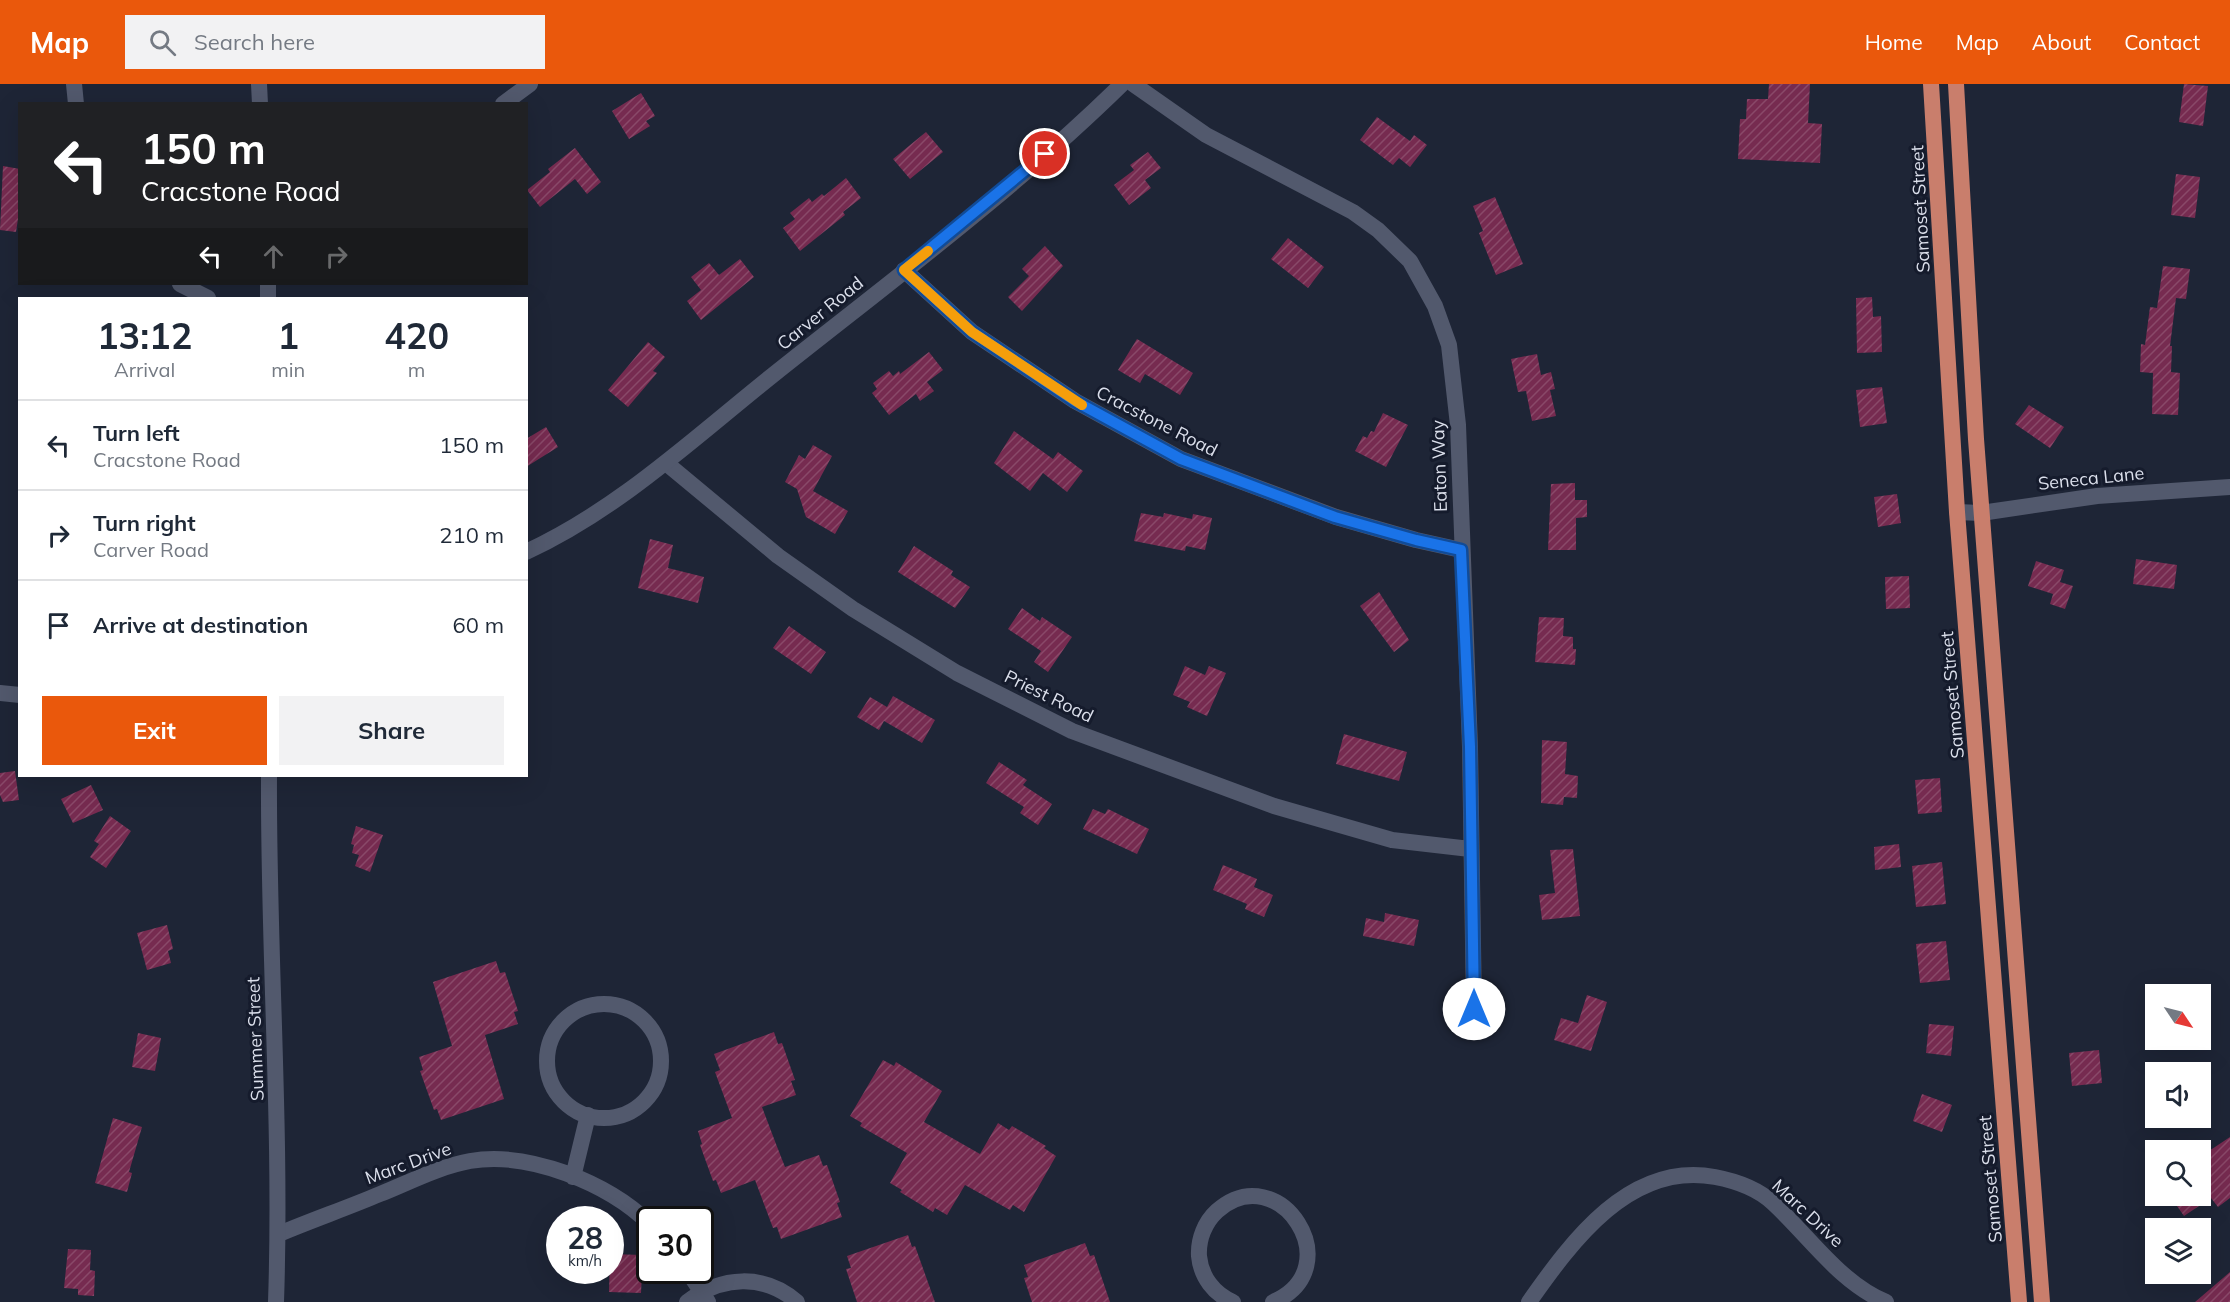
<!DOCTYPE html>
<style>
body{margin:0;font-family:Mulish,sans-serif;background:#f2f2f3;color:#1f2937;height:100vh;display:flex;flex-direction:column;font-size:22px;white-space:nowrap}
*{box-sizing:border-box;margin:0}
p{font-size:20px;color:#747a83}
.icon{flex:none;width:33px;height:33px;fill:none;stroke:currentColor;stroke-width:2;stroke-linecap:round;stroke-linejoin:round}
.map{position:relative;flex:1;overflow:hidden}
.drawer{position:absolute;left:18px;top:213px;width:510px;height:480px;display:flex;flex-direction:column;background:#fff;border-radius:0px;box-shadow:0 6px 24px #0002}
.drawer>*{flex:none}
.top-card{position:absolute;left:18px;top:18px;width:510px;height:183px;border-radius:0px;box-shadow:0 6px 24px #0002;background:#202124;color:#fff;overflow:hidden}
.needle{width:39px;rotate:125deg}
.fabs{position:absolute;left:2145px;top:900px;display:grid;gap:12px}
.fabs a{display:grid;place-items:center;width:66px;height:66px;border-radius:0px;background:#fff;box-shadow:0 6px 24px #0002;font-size:30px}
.speed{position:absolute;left:546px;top:1122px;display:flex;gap:12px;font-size:30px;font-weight:700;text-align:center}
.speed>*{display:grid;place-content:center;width:78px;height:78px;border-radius:50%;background:#fff;box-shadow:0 6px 24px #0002;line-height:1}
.speed small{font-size:15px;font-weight:400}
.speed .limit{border:3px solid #111;border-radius:9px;background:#fff;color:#111}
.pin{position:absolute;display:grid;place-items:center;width:51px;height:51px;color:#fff;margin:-26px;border:3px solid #fff;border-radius:50%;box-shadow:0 2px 6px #0007}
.me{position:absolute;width:66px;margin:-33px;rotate:0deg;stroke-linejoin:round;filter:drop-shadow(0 0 4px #0008)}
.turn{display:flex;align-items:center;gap:21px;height:126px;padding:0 24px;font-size:27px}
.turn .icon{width:78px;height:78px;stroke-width:2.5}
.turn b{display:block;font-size:42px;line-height:51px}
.lanes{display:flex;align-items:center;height:57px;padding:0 24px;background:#0003;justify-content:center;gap:30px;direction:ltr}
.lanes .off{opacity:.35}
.eta{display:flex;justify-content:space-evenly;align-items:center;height:102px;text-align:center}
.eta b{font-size:36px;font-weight:700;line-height:42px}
.action{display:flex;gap:12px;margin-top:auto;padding:12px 24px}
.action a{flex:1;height:69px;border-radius:0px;background:#ea580c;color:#fff;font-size:24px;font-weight:700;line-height:69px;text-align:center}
.action a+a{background:#f2f2f3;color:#1f2937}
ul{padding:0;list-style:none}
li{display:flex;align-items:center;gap:18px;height:90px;padding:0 24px;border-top:2px solid #e0e1e3}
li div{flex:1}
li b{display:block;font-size:22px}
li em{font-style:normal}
header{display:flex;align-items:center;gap:36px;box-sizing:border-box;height:84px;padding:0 30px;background:#ea580c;color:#fff}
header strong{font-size:28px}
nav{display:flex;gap:33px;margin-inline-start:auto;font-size:21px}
.search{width:420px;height:54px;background:#f2f2f3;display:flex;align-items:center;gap:15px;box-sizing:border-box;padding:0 21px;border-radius:0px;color:#747a83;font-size:22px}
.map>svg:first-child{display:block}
.building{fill:url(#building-hatch)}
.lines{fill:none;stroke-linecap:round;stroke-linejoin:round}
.minor{stroke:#52596d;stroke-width:16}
.tertiary{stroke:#52596d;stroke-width:16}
.secondary{stroke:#52596d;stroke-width:16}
.trunk{stroke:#c97e6c;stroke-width:16}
.route-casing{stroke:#114b97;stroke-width:15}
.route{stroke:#1a73e8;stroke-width:10}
.slow{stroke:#f59e0b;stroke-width:10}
.labels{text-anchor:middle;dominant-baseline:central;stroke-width:6;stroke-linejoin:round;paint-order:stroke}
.street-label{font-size:18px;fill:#dbdfeb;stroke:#151b2c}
</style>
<header>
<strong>Map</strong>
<div class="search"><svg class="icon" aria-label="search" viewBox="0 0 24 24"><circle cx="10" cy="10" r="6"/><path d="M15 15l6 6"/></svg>Search here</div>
<nav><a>Home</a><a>Map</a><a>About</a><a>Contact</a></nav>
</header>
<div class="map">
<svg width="2230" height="1218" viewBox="0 0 2230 1218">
<defs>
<pattern id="building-hatch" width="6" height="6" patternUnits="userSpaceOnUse" patternTransform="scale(1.5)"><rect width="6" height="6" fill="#762b50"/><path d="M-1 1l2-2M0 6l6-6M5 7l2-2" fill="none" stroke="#894969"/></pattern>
</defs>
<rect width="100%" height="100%" fill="#1e2536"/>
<path class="building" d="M1769,0h41l-2,39 14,1 -2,39 -82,-4 2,-40h6l1,-20h21z
M2184,0l24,2 -5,40 -24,-4z
M641,9l14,23 -9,5 4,5 -21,13 -17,-28z
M1377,33l33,24 4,-6 13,10 -17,22 -11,-9 -6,7 -33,-25z
M926,48l17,20 -33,27 -17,-20z
M575,64l26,34 -14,12 -12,-15 -35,28 -13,-17 23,-18 -2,-3z
M1148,68l13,16 -16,12 6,8 -22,17 -15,-20 20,-15 -4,-5z
M3,82l17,3v37l-4,26 -16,-2z
M2176,90l24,3 -5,41 -24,-3z
M846,94l15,20 -18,14 2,3 -45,36 -17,-23 12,-9 -5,-6 19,-15 3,4 10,-8 2,2z
M1495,113l28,67 -27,11 -17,-42 4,-2 -10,-25z
M1288,154l36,29 -16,21 -37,-29z
M1045,162l18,20 -41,45 -14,-14 21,-21 -7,-7z
M740,175l14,18 -53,43 -14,-19 14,-11 -10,-13 18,-14 10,12z
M2163,182l27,3 -4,30 -10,-1 -6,48h2l-1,26 9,1 -2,42 -26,-1 1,-41 -13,-1 1,-28 4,1 5,-38 7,1z
M1872,213l1,20 8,-1 1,36 -25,1 -1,-55z
M1137,255l56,34 -13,22 -35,-21 -5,9 -22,-13z
M648,258l17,15 -12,14 4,2 -29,34 -20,-17z
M929,268l14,18 -16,12 7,9 -14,10 -4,-7 -27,21 -17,-22 5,-4 -4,-6 16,-12 4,5 6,-5 1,3z
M1537,270l4,21 10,-3 4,17 -5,1 6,26 -24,5 -6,-30 -8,1 -7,-33z
M1882,303l5,36 -27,4 -4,-37z
M2029,321l35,22 -14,21 -35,-24z
M1383,329l25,12 -22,42 -31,-16 8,-15 4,2 4,-7 3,1z
M546,343l12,20 -32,20v-28z
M1014,347l39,28 5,-7 25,19 -16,21 -24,-19 -13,18 -36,-28z
M813,361l19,11 -19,35 35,20 -13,23 -29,-17 -9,-28 -12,-7 14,-27 6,4z
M1575,399v17h12v17l-11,1v32h-28l3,-66z
M1897,410l4,29 -23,4 -4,-30z
M1141,429l22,4 1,-4 28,6 1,-5 19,4 -7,32 -19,-4 -1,5 -51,-10z
M650,455l23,6 -5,23 36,9 -6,26 -60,-15z
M914,462l39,25 -2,4 19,12 -15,21 -57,-36z
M2136,475l41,6 -3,24 -41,-5z
M2036,477l28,9 -4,12 13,4 -8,23 -15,-5 3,-10 -25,-8z
M1909,492l1,32 -24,1 -1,-32z
M1379,508l30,48 -15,12 -34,-46z
M1022,524l18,13 2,-4 30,20 -24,35 -14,-10 7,-11 -33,-22z
M1539,533l25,1 -1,18 10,1v12h3l-1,16 -40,-3z
M789,542l37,26 -15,22 -38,-26z
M1185,582l20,9 4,-9 17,7 -19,43 -20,-9 3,-5 -17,-7z
M893,612l42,24 -13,23 -38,-22 -5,9 -22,-13 13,-20 17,10z
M1344,650l63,18 -8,29 -63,-17z
M1542,656l25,2 -2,32 13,2 -1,22 -13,-1 -1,8 -22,-2z
M999,678l28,18 -4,5 29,19 -14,21 -18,-12 4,-6 -38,-24z
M15,687l4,29 -16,2 -3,-7v-22z
M1940,694l2,34 -24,2 -3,-34z
M91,701l12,25 -30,13 -12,-24z
M1093,725l12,5 3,-5 41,20 -12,25 -54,-25z
M110,732l21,15 -25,37 -16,-11 9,-13 -5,-3z
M356,742l27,9 -13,37 -15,-6 4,-11 -7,-2 2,-8 -3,-1z
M1899,760l2,23 -26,3 -1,-23z
M1573,765l7,67 -38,4 -3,-25 16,-2 -5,-43z
M1942,778l4,42 -30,3 -4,-41z
M1223,781l34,14 -3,8 19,8 -9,22 -19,-8 2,-5 -34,-14z
M1385,829l34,7 -5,26 -51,-10 3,-18 18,4z
M167,841l6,24 -5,2 3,12 -24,7 -10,-37z
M1946,857l4,39 -30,3 -4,-39z
M496,877l4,12 5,-1 13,39 -4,1 4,12 -33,11 19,64 -63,21 -4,-11 -3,1 -14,-39 3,-1 -4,-13 33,-11 -19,-64z
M1587,911l20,7 -16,49 -37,-11 7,-22 17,5z
M1929,940l25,2 -3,30 -25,-3z
M774,948l4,12 4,-1 13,37 -4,1 5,14 -34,12 14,37 9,23 34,-12 4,11 4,-1 13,37 -3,1 5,14 -61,22 -4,-12 -4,1 -18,-48 -34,13 -5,-13 -3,1 -13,-36 2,-1 -4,-13 34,-13 -17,-46 5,-2 -6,-16z
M138,949l23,5 -6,33 -23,-4z
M2099,966l3,33 -30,3 -3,-33z
M883,976l11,6 2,-4 46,29 -18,31 56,32 18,-31 11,7 3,-4 34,20 -2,2 12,8 -32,56 -11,-7 -3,5 -45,-25 -18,30 -12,-7 -2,4 -33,-20 2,-2 -12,-7 17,-30 -47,-27 2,-3 -12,-7z
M1922,1010l30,11 -10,27 -29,-11z
M113,1034l29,9 -13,45 3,1 -5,19 -32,-9z
M2230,1053v61l-12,9 -7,-9 -27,18 -14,-20h30v-39z
M908,1151l4,12 3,-1 20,56h-78l-11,-33 5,-1 -4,-12z
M1085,1159l5,13 4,-1 16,47h-78l-8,-24 4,-1 -4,-12z
M68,1165l23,1 -1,20 5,1 -1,25 -16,-1v-6l-14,-1z
M610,1170l33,1 -2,38 -32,-1z
M2230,1188v30h-35z"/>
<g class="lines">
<path class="minor" d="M74,0l2,20
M1133,0l73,51 147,77 25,18 32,31 25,45 14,39 9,80 12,322 4,262
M503,20l27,-20
M904,186l68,62 103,69 106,58 155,58 80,23 45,10
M180,200l28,14
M666,379l112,93 75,53 104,64 115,58 202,75 118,34 78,9
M1957,428l24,1 116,-17 133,-9
M0,609l20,2
M547 977a57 57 0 1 1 114 0a57 57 0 1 1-114 0Z
M573,1093l15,-62
M279,1150c33,-14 68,-26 101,-40 30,-12 58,-27 90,-33 59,-10 138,22 180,63
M687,1186l21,32
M687,1218c34,-26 77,-29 110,0
M1233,1218c-19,-8 -32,-25 -34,-46 -1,-17 6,-34 18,-45 62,-55 135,57 56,91
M1529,1218c43,-61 101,-141 186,-125 21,4 42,11 58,26 36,33 67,80 113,99"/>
<path class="tertiary" d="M526,468c93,-43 168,-114 247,-177 118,-94 241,-185 349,-291"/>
<path class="secondary" d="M259,0l1,20
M268,200v14
M269,692c-1,175 13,350 7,526"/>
<path class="trunk" d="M1931,0l26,428 62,790
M1956,0l20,355 66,863"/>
</g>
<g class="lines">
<g class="route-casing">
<path id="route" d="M1045,70l-141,116 68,62 103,69 106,58 154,58 81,23 45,10 9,197 4,262"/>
</g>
<use href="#route" class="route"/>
<path class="slow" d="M928,167l-24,19 68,62 110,73"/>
</g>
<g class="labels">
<g class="street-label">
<text transform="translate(1920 125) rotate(-93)">Samoset Street</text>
<text transform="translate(820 229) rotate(-39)">Carver Road</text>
<text transform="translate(1157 337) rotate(27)">Cracstone Road</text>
<text transform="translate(1439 382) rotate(-92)">Eaton Way</text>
<text transform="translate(2091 394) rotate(-6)">Seneca Lane</text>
<text transform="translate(1952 611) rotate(-95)">Samoset Street</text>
<text transform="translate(1049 612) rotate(26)">Priest Road</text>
<text transform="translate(255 955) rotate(-92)">Summer Street</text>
<text transform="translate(408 1079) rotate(-20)">Marc Drive</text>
<text transform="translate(1990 1095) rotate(-95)">Samoset Street</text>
<text transform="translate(1808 1129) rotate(43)">Marc Drive</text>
</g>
</g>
</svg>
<div class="fabs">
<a><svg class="needle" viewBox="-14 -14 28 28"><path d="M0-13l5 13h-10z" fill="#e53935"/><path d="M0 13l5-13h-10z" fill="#747a83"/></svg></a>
<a><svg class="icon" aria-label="sound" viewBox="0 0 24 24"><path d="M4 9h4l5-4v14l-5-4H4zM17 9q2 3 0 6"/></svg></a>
<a><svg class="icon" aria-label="search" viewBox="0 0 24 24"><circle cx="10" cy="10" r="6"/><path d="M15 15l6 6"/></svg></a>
<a><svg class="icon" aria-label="layers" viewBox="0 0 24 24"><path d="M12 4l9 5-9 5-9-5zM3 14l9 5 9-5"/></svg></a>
</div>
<div class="speed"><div>28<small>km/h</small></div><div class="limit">30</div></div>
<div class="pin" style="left:1045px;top:70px;background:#d93025"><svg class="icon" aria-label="arrive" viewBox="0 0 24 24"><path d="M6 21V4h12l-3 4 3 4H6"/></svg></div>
<svg class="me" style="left:1474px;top:925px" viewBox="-20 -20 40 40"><circle r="19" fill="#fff"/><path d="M0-13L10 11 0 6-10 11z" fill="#1a73e8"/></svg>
<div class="top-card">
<div class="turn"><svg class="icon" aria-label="left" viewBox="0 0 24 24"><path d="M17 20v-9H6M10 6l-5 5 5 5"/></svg><div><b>150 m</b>Cracstone Road</div></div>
<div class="lanes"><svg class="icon" aria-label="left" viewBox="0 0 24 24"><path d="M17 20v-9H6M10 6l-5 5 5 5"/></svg><svg class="icon off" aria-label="ahead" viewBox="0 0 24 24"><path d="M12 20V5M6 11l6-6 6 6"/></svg><svg class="icon off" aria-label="right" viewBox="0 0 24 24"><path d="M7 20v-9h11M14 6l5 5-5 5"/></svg></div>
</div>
<section class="drawer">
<div class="eta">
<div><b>13:12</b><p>Arrival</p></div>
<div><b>1</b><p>min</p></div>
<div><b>420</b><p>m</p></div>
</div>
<ul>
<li><svg class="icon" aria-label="left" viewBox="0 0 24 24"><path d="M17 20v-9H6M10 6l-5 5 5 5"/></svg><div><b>Turn left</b><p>Cracstone Road</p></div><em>150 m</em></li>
<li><svg class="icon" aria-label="right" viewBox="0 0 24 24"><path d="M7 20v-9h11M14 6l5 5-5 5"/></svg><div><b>Turn right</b><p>Carver Road</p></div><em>210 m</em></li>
<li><svg class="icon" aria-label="arrive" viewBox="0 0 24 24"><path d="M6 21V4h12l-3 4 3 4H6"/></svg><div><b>Arrive at destination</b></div><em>60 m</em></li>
</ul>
<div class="action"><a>Exit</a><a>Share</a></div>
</section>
</div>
